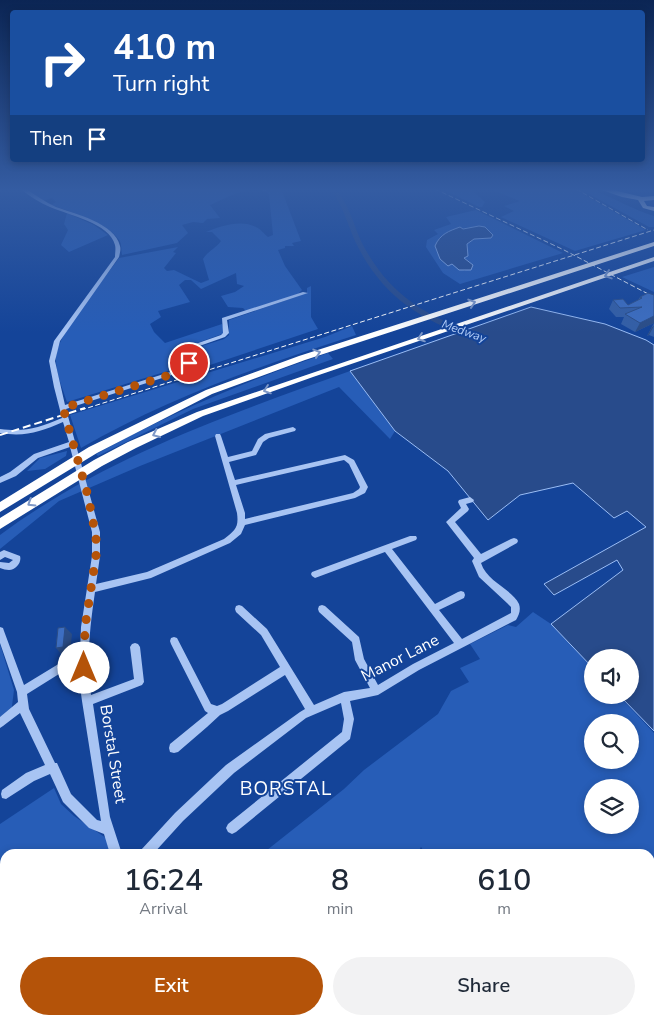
<!DOCTYPE html>
<style>
body{margin:0;font-family:"Nunito Sans",sans-serif;background:#f2f2f3;color:#1f2937;height:100vh;display:flex;flex-direction:column;font-size:19px;white-space:nowrap}
*{box-sizing:border-box;margin:0}
p{font-size:16px;color:#747a83}
.icon{flex:none;width:28px;height:28px;fill:none;stroke:currentColor;stroke-width:2;stroke-linecap:round;stroke-linejoin:round}
.map{position:relative;flex:1;overflow:hidden}
.details{position:absolute;left:0px;top:849px;width:655px;height:176px;display:flex;flex-direction:column;background:#fff;border-radius:15px 15px 0 0;box-shadow:0 2px 8px #0003}
.details>*{flex:none}
.banner{position:absolute;left:10px;top:10px;width:635px;height:152px;border-radius:5px;box-shadow:0 2px 8px #0003;background:#1a4fa0;color:#fff;overflow:hidden}
.fabs{position:absolute;left:584px;top:649px;display:grid;gap:10px}
.fabs a{display:grid;place-items:center;width:55px;height:55px;border-radius:50%;background:#fff;box-shadow:0 2px 8px #0003;font-size:25px}
.pin{position:absolute;display:grid;place-items:center;width:42px;height:42px;color:#fff;margin:-21px;border:2px solid #fff;border-radius:50%;box-shadow:0 1px 5px #0007}
.me{position:absolute;width:55px;margin:-28px;rotate:0deg;stroke-linejoin:round;filter:drop-shadow(0 0 4px #0008)}
.turn{display:flex;align-items:center;gap:18px;height:105px;padding:0 20px;font-size:22px}
.turn .icon{width:65px;height:65px;stroke-width:2.5}
.turn b{display:block;font-size:35px;line-height:42px}
.then{display:flex;align-items:center;height:48px;padding:0 20px;background:#0003;gap:10px;font-size:19px}
.eta{display:flex;justify-content:space-evenly;align-items:center;height:85px;text-align:center}
.eta b{font-size:30px;font-weight:600;line-height:35px}
.button{display:flex;gap:10px;margin-top:auto;padding:10px 20px}
.button a{flex:1;height:58px;border-radius:30px;background:#b45309;color:#fff;font-size:20px;font-weight:600;line-height:58px;text-align:center}
.button a+a{background:#f2f2f3;color:#1f2937}
.map>svg:first-child{display:block}
.green{fill:#275db7;fill-rule:evenodd}
.water{fill:#284b8b;stroke:#9abdf5}
.lines{fill:none;stroke-linecap:round;stroke-linejoin:round}
.stream{stroke:#9abdf5;stroke-width:1}
.river{fill:#284b8b;fill-rule:evenodd}
.minor{fill:#a8c4f3;fill-rule:evenodd}
.highway{fill:#fff;fill-rule:evenodd}
.rail-far1{stroke:#fff;stroke-width:1;stroke-dasharray:5 2.5;stroke-linecap:butt}
.rail{stroke:#fff;stroke-width:2;stroke-dasharray:8 4;stroke-linecap:butt}
.wall{fill:#345fa6}
.shaded-wall{fill:#2b4d87}
.building{fill:#3d6ec1;stroke:#2b4d87}
.oneway{stroke:#7e98c7}
.route{stroke:#b45309;stroke-width:9;stroke-dasharray:0 16.2}
.labels{text-anchor:middle;dominant-baseline:central;stroke-width:4;stroke-linejoin:round;paint-order:stroke}
.far-water-label{font-size:12px;font-style:italic;fill:#b4cef9;stroke:#144499}
.near-street-label{font-size:16px;fill:#fff;stroke:#144499}
.near-quarter-label{font-size:19px;letter-spacing:1px;fill:#fff;stroke:#144499}
</style>
<div class="map">
<svg width="654" height="1024" viewBox="0 0 654 1024">
<rect width="100%" height="100%" fill="#144499"/>
<path class="green" d="M26,189h252l4,2 19,50 -9,2 2,3h-9v2l-7,2 7,16 17,24 -4,4 -52,17 -3,-3 -15,-1 -7,-11 14,-4 9,-6 -7,-2 -1,-11 -35,16 -10,-9h-6l-6,5 11,17 -32,9 3,6 -11,7 4,8 11,11 57,-19 3,9 -42,15 -3,5 4,13 -117,36c-5,-15 -12,-30 -11,-46 3,-25 47,-75 63,-98l59,-11 -5,5 3,1 -12,15 3,3 7,-1 27,13 8,-3 -6,-21c5,-8 12,-10 18,-18l-9,-9h-6c14,-6 35,-13 50,-5 5,2 8,7 12,10l5,-2 -4,-41c-17,-12 -43,4 -59,11l10,13 -13,1 -4,4 -10,-1 -11,3 6,8 -11,10 -55,12c-1,-5 0,-11 -3,-15 -12,-18 -48,-28 -68,-35l5,-3 -4,-4 -9,3z
M442,189h29l14,13 -3,5h-3z
M490,189h84l72,41 -71,21 -74,-34 13,-6 -10,-5 16,-5z
M580,189h16l1,3c19,7 37,18 57,24v11h-5z
M476,210l87,43 -103,31 -17,-11 -17,-26 1,-7 11,-6 -4,-4 17,-6 -5,-7zM479,226l12,12 -17,1 -7,5 -4,13 7,5 -5,9 -13,-7 -17,-18c7,-18 27,-17 44,-20z
M67,213l27,12 14,10 -39,17 -8,-7 7,-15 -4,-6z
M654,267v25l-32,-15z
M311,286v31l7,12 -126,42 2,-8 -6,-10 1,-3 35,-11 5,-4v-15l78,-27v-5z
M352,326l4,9c-94,30 -189,63 -275,113l-11,-33 255,-78z
M328,353l5,6 -140,50 -95,47 -2,-2c75,-41 152,-74 232,-101z
M350,371l45,60 -5,8 -51,-52 -199,79 -81,35 -59,48v-14c105,-78 228,-120 350,-164z
M67,451l-1,5 -21,13 -18,2 13,-13z
M533,612l18,12 41,43v28h26l36,38v269l-4,-6v-142h-224l-5,-7 -4,7h-155l82,-65 20,-19 74,-56 13,-23 18,-9 -9,-14 20,-9 -10,-15 38,-19 8,2zM592,722h38v38h-38zM592,788h38v37h-38z
M0,644l14,46 -3,24 -11,7z
M54,788l7,16 13,12 32,22 4,16h-105v166h61l-5,4h-61v-200z"/>
<path class="water" d="M479,226l6,1 8,8 -2,3 -17,1 -7,5 1,12 -4,2 9,7 -2,5h-12l-7,-6 -4,2 -8,-7 -5,-13c5,-12 14,-15 25,-19l3,2z
M531,307l74,17 41,16 8,5v386l-35,-36h11v-37h-38v9l-41,-43 72,-54 -6,-10 -63,35 -10,-11 102,-57 -19,-16 -13,7 -41,-35 -53,12 -32,25 -40,-49 -53,-40 -45,-60z"/>
<g class="lines">
<path class="stream" d="M261,189l5,2"/>
<path class="river" d="M330,189h5c14,15 18,34 26,52 26,52 63,75 117,93v4h-6c-55,-20 -91,-43 -117,-97 -8,-18 -12,-36 -25,-52z"/>
<path class="minor" d="M20,189h6c10,6 19,13 30,18 19,7 59,16 64,39 1,3 0,7 -1,11l-59,84 -5,20 10,44 118,-37 3,-5 -5,-11 3,-4 37,-13 2,-2 -1,-15 81,-26 5,1 -81,27 2,13 -4,4 -37,13 -1,2 5,11 -5,7 -121,39 34,123v24l-4,28 51,-12 77,-33c11,-9 15,-11 13,-26l-22,-77 1,-2h4l1,2 7,21 24,-6 6,-12 7,-5 28,-7 3,2 -1,2 -26,7 -6,4 -7,13 -27,7 6,18 110,-25 9,5 14,27 -3,6 -10,5 -110,27 -4,9 -11,9 -79,35 -56,14c-5,34 -9,69 -4,103l43,-16 -4,-32 2,-3 3,-1 3,1 2,3 4,35 -2,3 -49,19 17,113 12,37h-12l-6,-20 -15,-6 -26,-26 -13,-28 -16,7 -28,18 -4,-1 -1,-4 1,-4 24,-17 19,-8 -25,-52 -17,13 -3,2v-11l18,-15 -1,-10 -17,-49v-16l3,1 1,3 20,54 46,-28 10,-3 1,-27 11,-71v-24l-22,-85 -32,11 -22,18 -16,7v-6l10,-5 24,-18 35,-12 -6,-20c-23,10 -38,15 -63,11v-4c26,3 38,-1 62,-11l-8,-31 -5,-26 5,-20 61,-84c0,-4 1,-8 0,-12 -5,-22 -47,-30 -65,-38 -10,-4 -20,-11 -30,-18zM344,460l5,4 11,23 -1,2 -6,4 -108,26v-6l-9,-28zM80,663l-1,16 3,22 19,120 -4,-1 -26,-26 -14,-31h-2l-26,-54 -2,-15 48,-30z
M470,497l4,3 -1,2 -7,2 3,5 -1,2 -13,11 26,32 30,-15 3,-1 3,1 1,2 -1,2 -36,20c6,19 31,26 38,41 2,6 0,11 -3,16l-97,50 -41,25 -28,6 4,18 -4,20 -114,93 -4,2 -4,-2 -2,-4 2,-4 114,-92 2,-13 -3,-16 -35,15 -72,55 -51,48 -30,33h-14l2,-4 34,-37 51,-48 74,-53 5,-3 -20,-34 -57,36 -8,4 -13,12 -29,25 -4,1 -4,-1 -1,-4 1,-4 38,-31 -3,-2 -34,-67 -1,-3 1,-3 3,-1 3,1 34,66 6,2 5,-2 58,-37 -19,-32 -25,-23 -1,-3 1,-3 3,-1 3,1 25,23 47,76 30,-13 26,-4 -15,-28 -3,-18 -33,-30 -1,-3 1,-3 3,-1 3,1 34,31 5,22 14,26 35,-21 41,-21 -69,-91 -70,26 -3,-2 -1,-2 1,-2 98,-36h6l1,2 -1,2 -24,9 43,55 23,-12 3,-1 3,1 1,3 -1,3 -25,12 23,29 49,-26v-6l-4,-4 -28,-26 -7,-16 2,-3 -28,-36 15,-14 -3,-6 1,-2z
M4,550l16,6c2,6 -4,14 -11,14 -3,0 -6,-1 -9,-2v-6l9,1 4,-3 -8,-3 -5,3v-8z
M86,1020h14v4h-14z
M173,1020h14l2,4h-14z
M332,1020h14l2,4h-14z
M457,1020h15l-2,4h-15z
M489,1020h14l2,4h-14z
M608,1020h14l-1,4h-14z"/>
<path class="highway" d="M599,189h10l33,8 12,-1v4l-10,1 3,5 7,1v4l-11,-3 -5,-8 -16,-3z
M654,242v4l-349,114 -93,34 -115,59 -97,59v-10l89,-55 117,-57 93,-34z
M654,257v4l-341,116 -110,39 -67,32 -34,18 -102,63v-11l94,-58 34,-18 69,-30z"/>
<path class="rail-far1" d="M435,189l129,61 90,47
M576,189l72,41
M81,410l573,-180"/>
<path class="rail" d="M0,435l85,-27"/>
</g>
<path class="wall" d="M648,293l6,30 -19,9 -14,-8 3,-7h-8l-7,-8 4,-9 15,5 10,-5 2,-3z
M654,323v14l-5,-2 -2,1z"/>
<path class="shaded-wall" d="M654,316v7l-19,9 5,-9z
M654,326l-5,9 -2,1 5,-9z
M65,627l7,7 -2,20 -7,2 -7,-8z"/>
<path class="building" d="M648,293l6,2v21l-14,7 -15,-9 17,-7 -22,1 -7,-8 10,-1 5,6 14,-7 -2,-1z
M65,627l-2,20 -7,1 2,-20z"/>
<defs><path id="oneway-chevron" d="M-2-3.5L2.5 0L-2 3.5" fill="none" stroke-width="1.6" stroke-linecap="round" stroke-linejoin="round" transform="scale(1.25)"/></defs>
<g class="oneway">
<use href="#oneway-chevron" transform="translate(608 275) rotate(162)"/>
<use href="#oneway-chevron" transform="translate(472 303) rotate(-18)"/>
<use href="#oneway-chevron" transform="translate(421 338) rotate(161)"/>
<use href="#oneway-chevron" transform="translate(317 353) rotate(-18)"/>
<use href="#oneway-chevron" transform="translate(267 390) rotate(161)"/>
<use href="#oneway-chevron" transform="translate(156 434) rotate(155)"/>
<use href="#oneway-chevron" transform="translate(31 503) rotate(148)"/>
</g>
<linearGradient id="sky" x2="0" y2="1"><stop stop-color="#0b2554"/><stop offset="0.57" stop-color="#345ca2"/><stop offset="1" stop-color="#345ca2" stop-opacity="0"/></linearGradient>
<rect width="654" height="333" fill="url(#sky)"/>
<g class="lines">
<path class="route" d="M84,668l1,-41 11,-71v-19l-8,-41 -25,-88 116,-36 10,-6v-3"/>
</g>
<g class="labels">
<g class="far-water-label">
<text transform="translate(464 331) rotate(20)">Medway</text>
</g>
<g class="near-street-label">
<text transform="translate(400 658) rotate(-27)">Manor Lane</text>
<text transform="translate(113 754) rotate(81)">Borstal Street</text>
</g>
<g class="near-quarter-label">
<text x="286" y="789">BORSTAL</text>
</g>
</g>
</svg>
<div class="fabs">
<a><svg class="icon" aria-label="sound" viewBox="0 0 24 24"><path d="M4 9h4l5-4v14l-5-4H4zM17 9q2 3 0 6"/></svg></a>
<a><svg class="icon" aria-label="search" viewBox="0 0 24 24"><circle cx="10" cy="10" r="6"/><path d="M15 15l6 6"/></svg></a>
<a><svg class="icon" aria-label="layers" viewBox="0 0 24 24"><path d="M12 4l9 5-9 5-9-5zM3 14l9 5 9-5"/></svg></a>
</div>
<div class="pin" style="left:189px;top:363px;background:#d93025"><svg class="icon" aria-label="arrive" viewBox="0 0 24 24"><path d="M6 21V4h12l-3 4 3 4H6"/></svg></div>
<svg class="me" style="left:84px;top:668px" viewBox="-20 -20 40 40"><circle r="19" fill="#fff"/><path d="M0-13L10 11 0 6-10 11z" fill="#b45309"/></svg>
<div class="banner">
<div class="turn"><svg class="icon" aria-label="right" viewBox="0 0 24 24"><path d="M7 20v-9h11M14 6l5 5-5 5"/></svg><div><b>410 m</b>Turn right</div></div>
<div class="then">Then<svg class="icon" aria-label="arrive" viewBox="0 0 24 24"><path d="M6 21V4h12l-3 4 3 4H6"/></svg></div>
</div>
<section class="details">
<div class="eta">
<div><b>16:24</b><p>Arrival</p></div>
<div><b>8</b><p>min</p></div>
<div><b>610</b><p>m</p></div>
</div>
<div class="button"><a>Exit</a><a>Share</a></div>
</section>
</div>
